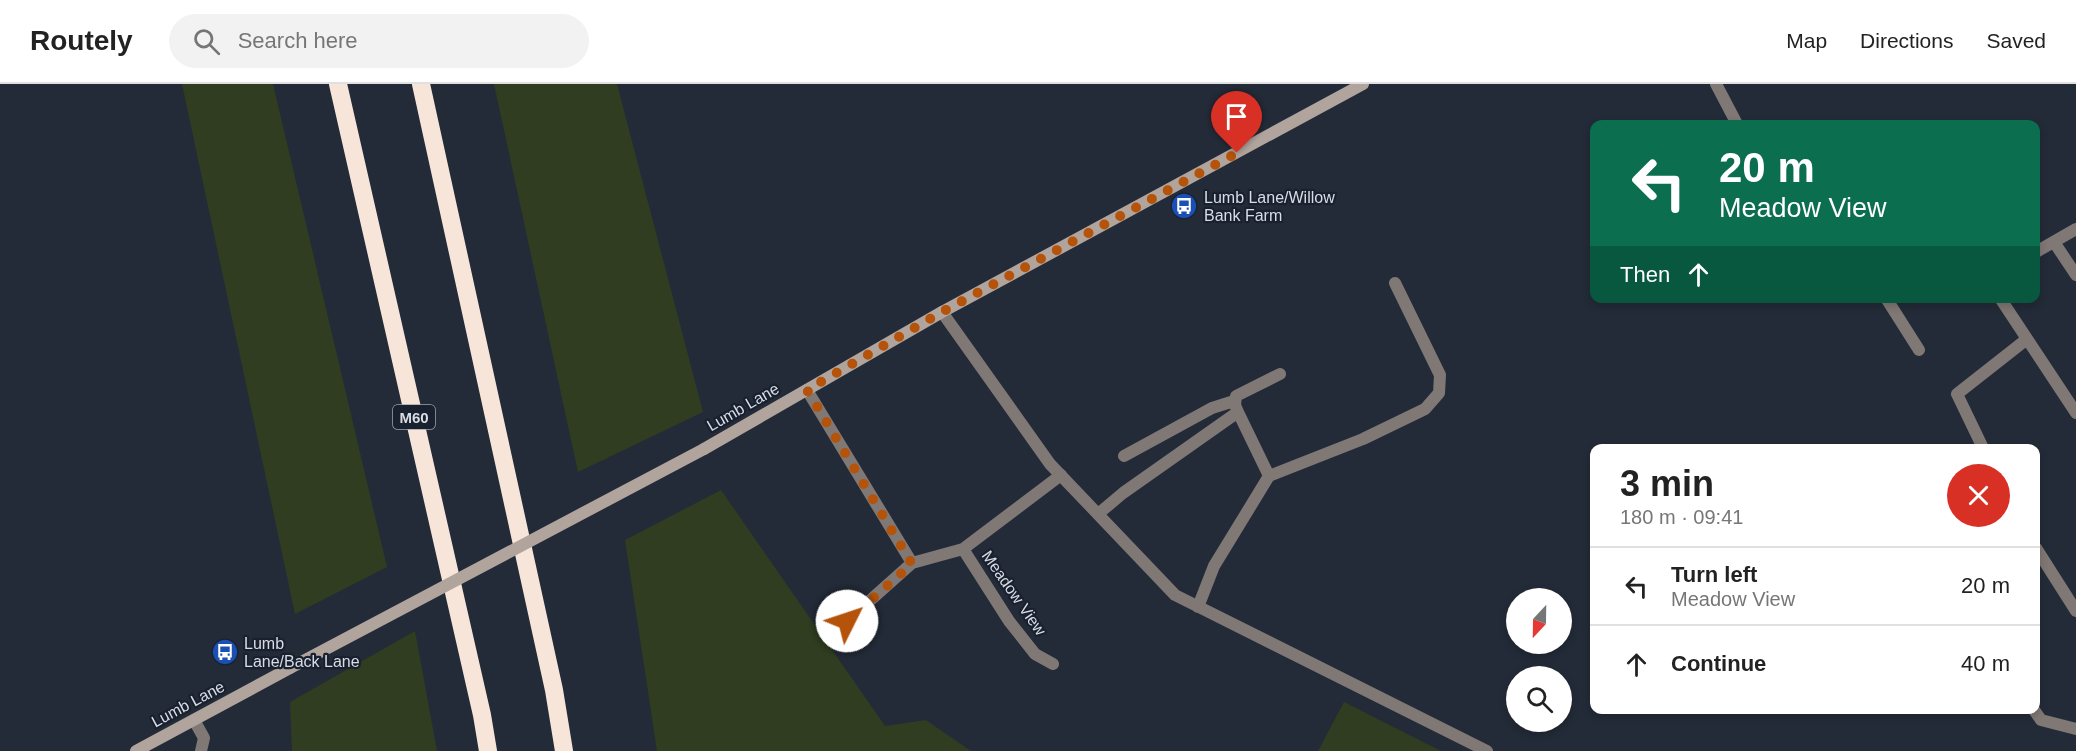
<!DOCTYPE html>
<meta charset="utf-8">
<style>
body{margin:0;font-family:Helvetica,sans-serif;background:#f2f2f2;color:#222;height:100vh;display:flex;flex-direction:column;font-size:22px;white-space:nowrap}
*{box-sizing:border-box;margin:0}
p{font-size:20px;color:#767676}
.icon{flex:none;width:33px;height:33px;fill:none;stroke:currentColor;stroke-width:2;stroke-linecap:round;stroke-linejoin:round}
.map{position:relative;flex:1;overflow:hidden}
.panel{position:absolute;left:1590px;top:360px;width:450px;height:270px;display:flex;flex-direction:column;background:#fff;border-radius:12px;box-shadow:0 3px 9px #0003}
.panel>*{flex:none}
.top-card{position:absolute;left:1590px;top:36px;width:450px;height:183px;border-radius:12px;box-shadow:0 3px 9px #0003;background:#0b6e4f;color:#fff;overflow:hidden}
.needle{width:39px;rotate:202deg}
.controls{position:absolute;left:1506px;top:504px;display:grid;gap:12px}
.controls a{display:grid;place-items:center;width:66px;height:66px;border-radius:50%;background:#fff;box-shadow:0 3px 9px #0003;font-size:30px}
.pin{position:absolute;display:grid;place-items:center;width:51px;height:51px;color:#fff;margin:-62px -26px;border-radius:50% 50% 50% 0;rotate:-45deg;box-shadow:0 0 6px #0007}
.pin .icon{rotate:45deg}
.me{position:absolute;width:66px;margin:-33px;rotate:49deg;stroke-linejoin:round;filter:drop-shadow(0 0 4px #0008)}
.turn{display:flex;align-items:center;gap:21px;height:126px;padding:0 30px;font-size:27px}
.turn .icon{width:78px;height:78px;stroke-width:2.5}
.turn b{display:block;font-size:42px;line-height:51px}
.then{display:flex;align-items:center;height:57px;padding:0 30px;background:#0003;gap:12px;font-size:22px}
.round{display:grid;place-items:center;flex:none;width:63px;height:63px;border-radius:32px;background:#f2f2f2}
.headline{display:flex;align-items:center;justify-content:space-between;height:102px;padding:0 30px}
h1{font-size:36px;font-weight:600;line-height:45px}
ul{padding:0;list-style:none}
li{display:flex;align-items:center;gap:18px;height:78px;padding:0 30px;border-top:2px solid #e0e0e0}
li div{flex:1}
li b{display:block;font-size:22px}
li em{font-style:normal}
header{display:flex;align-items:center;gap:36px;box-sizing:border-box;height:84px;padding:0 30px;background:#fff;border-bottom:2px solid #e0e0e0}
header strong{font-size:28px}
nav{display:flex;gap:33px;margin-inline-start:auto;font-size:21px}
.search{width:420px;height:54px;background:#f2f2f2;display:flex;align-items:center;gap:15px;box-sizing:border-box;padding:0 21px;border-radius:33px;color:#767676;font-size:22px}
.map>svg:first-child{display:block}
.green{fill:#303d20}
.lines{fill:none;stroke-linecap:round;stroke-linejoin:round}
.lane{stroke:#807874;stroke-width:12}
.street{stroke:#807874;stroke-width:12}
.secondary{stroke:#b0a49d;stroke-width:12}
.highway{stroke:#f8e5da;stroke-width:18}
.secondary-bridge{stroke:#b0a49d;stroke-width:12}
.route{stroke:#b45309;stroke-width:10;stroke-dasharray:0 18}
.labels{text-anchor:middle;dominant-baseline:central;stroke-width:4.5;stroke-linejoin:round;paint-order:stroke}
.shield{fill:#1a212e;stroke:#9ea4ae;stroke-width:1.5}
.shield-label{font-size:15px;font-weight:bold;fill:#d7dce5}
.poi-label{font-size:16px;fill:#d7dce5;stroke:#1a212e;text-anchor:start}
.street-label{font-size:16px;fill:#d7dce5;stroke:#1a212e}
</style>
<header>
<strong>Routely</strong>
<div class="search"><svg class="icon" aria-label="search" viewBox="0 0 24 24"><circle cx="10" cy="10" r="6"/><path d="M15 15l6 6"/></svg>Search here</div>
<nav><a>Map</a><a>Directions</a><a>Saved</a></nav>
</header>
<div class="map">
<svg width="2076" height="667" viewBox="0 0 2076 667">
<rect width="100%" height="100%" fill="#232b38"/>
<path class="green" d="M182,0h91l114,483 -92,47z
M494,0h123l86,328 -125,60z
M721,406l164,236 41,-6 45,31h-314l-32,-211z
M415,547l22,120h-145l-2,-49z
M1344,618l97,49h-123z"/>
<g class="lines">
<path class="lane" d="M1716,0l21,40
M2054,158l22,33
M2036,168l40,-23
M1886,214l33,52
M2000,214l76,115
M942,228l108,152 125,131 312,156
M1238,328l31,64
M1983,364l-26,-54 70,-55
M1124,372l88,-48 22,-7
M1098,430l25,-21 115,-81 -3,-7 1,-9 44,-22
M2036,464l40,63
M1198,523l16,-41 55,-90 94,-37 62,-30 14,-16 1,-18 -45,-92
M2034,626l7,10 35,9"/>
<path class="street" d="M807,306l105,173 -65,58
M963,465l98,-74
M912,479l51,-14 46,72 26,33 18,10
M194,636l10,18 -3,13"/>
<path class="secondary" d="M704,365l238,-137 421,-228
M136,667l154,-83"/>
<path class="highway" d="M338,0l144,631 6,36
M421,0l133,606 10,61"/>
<path class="secondary-bridge" d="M290,584l414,-219"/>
</g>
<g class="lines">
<path class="route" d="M847,537l65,-57 -105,-174 135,-78 295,-159"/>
</g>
<defs>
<g id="bus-disc" transform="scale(1.35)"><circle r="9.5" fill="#1a4fb4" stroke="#1a212e"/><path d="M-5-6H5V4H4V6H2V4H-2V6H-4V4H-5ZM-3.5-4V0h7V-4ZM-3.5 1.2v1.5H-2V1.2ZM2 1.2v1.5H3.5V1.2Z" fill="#fff"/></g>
</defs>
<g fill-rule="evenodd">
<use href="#bus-disc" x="1184" y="122"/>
<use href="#bus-disc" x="225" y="568"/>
</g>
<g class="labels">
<rect class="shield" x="393" y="321" width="42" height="24" rx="4.5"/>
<g class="shield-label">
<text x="414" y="333">M60</text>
</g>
<g class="poi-label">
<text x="1204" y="113">Lumb Lane/Willow<tspan x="1204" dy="18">Bank Farm</tspan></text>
<text x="244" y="559">Lumb<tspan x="244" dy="18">Lane/Back Lane</tspan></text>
</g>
<g class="street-label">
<text transform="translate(743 323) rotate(-30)">Lumb Lane</text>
<text transform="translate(1014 509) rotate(55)">Meadow View</text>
<text transform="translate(188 620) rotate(-28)">Lumb Lane</text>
</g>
</g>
</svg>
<div class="controls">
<a><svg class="needle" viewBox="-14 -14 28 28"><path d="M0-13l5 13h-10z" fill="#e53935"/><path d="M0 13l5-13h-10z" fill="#767676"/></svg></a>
<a><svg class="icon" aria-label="search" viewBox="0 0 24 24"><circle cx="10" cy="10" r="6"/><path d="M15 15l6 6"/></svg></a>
</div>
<div class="pin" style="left:1237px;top:69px;background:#d93025"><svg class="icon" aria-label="arrive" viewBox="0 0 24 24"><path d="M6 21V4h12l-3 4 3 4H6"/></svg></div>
<svg class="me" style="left:847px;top:537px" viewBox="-20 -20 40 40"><circle r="19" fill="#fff"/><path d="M0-13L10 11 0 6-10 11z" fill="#b45309"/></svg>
<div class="top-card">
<div class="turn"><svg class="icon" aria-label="left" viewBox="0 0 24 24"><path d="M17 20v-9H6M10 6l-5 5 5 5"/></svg><div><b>20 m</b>Meadow View</div></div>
<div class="then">Then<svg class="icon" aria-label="ahead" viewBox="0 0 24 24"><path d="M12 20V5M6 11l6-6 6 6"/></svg></div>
</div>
<section class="panel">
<div class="headline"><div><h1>3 min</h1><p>180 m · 09:41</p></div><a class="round" style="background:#d93025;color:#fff"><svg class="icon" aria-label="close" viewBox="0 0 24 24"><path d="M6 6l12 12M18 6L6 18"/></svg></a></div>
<ul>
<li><svg class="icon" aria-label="left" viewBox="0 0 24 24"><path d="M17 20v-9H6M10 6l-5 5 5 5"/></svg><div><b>Turn left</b><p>Meadow View</p></div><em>20 m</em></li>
<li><svg class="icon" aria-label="ahead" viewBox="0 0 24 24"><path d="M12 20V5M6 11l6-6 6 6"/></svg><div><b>Continue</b></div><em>40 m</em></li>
</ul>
</section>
</div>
